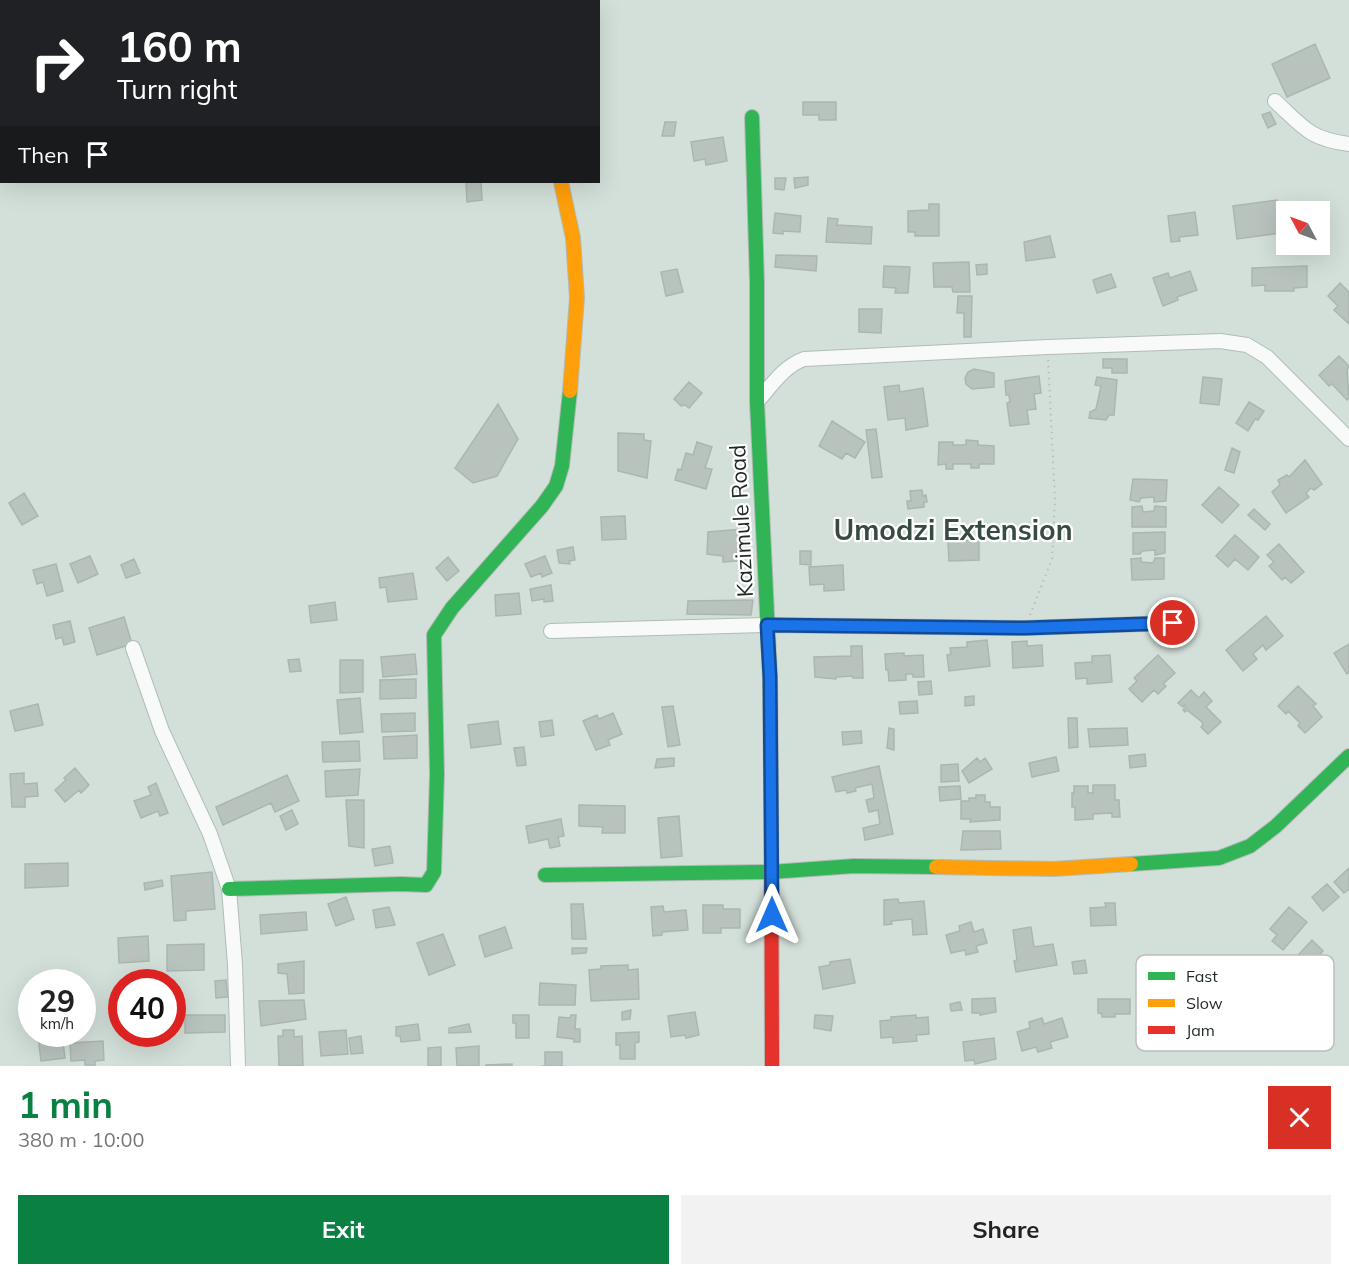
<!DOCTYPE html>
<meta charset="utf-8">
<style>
body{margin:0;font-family:Mulish,sans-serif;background:#f2f2f2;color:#222;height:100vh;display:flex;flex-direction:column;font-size:22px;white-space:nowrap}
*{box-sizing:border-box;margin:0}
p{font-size:20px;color:#767676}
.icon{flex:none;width:33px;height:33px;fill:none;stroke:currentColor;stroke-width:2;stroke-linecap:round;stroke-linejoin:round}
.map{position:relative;height:1066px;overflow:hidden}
.side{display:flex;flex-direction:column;background:#fff;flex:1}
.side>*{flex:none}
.hud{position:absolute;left:0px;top:0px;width:600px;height:183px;box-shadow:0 6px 24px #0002;background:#202124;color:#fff;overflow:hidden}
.needle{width:39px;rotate:311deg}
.tools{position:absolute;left:1276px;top:201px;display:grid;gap:12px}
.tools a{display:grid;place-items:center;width:54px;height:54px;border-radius:0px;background:#fff;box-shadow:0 6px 24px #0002;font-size:30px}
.speed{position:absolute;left:18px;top:969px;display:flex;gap:12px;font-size:30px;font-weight:700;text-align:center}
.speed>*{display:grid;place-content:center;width:78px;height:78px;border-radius:50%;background:#fff;box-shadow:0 6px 24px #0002;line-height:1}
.speed small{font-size:15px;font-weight:400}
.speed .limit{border:9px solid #d22;background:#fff;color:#111}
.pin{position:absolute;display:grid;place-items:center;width:51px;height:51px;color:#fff;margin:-26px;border:3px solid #fff;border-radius:50%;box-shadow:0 2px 6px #0007}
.me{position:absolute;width:66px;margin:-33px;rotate:0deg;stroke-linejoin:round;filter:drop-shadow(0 0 4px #0008)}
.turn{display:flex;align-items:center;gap:21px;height:126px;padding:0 18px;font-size:27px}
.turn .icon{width:78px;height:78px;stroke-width:2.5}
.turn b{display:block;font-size:42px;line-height:51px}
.then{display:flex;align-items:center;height:57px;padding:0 18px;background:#0003;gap:12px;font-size:22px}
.round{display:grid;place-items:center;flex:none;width:63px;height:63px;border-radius:0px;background:#f2f2f2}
.headline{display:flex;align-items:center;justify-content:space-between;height:102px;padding:0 18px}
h1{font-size:36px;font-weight:700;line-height:45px;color:#0b8043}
.action{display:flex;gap:12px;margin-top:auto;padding:12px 18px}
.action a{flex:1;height:69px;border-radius:0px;background:#0b8043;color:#fff;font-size:24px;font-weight:700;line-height:69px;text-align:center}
.action a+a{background:#f2f2f2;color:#222}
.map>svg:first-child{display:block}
.building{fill:#b9c3be;stroke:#abb6b1;stroke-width:1.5}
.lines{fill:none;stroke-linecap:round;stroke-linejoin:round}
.street-casing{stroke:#b2bcb7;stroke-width:16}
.fast-casing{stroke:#b2bcb7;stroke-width:16}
.slow-casing{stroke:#b2bcb7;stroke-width:16}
.jam-casing{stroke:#b2bcb7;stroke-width:16}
.path{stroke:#b9bebc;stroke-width:2;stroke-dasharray:1.5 4.5;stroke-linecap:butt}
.street{stroke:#f8faf9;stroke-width:14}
.fast{stroke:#30b455;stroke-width:14}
.slow{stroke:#ff9f0a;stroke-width:14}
.jam{stroke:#e5322d;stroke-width:14}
.route-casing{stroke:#114b97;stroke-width:15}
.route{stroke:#1a73e8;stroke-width:10}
.labels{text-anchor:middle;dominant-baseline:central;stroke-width:4.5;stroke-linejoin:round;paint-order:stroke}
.street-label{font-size:22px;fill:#1e2723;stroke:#fff}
.district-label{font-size:28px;font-weight:bold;fill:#364b41;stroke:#fff}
.key{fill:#fff;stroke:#bcbebd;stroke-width:1.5}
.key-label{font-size:16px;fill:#1e2723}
</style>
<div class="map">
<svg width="1349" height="1066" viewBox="0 0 1349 1066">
<rect width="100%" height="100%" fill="#d3dfd9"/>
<path class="building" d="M1315,44l15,34 -43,19 -15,-33z
M803,102h33v18h-17v-5h-16z
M1270,112l6,12 -8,4 -6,-13z
M665,122h11l-2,14h-12z
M723,137l4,24 -21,4 -1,-6 -11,2 -3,-19z
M808,177v8l-13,3 -1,-10z
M775,178h11l-2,12 -9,-1z
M466,182h15l1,18 -15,2z
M1277,200l4,33 -44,6 -4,-33z
M929,204h10v32h-24v-4h-7v-21l21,-1z
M1195,212l3,23 -19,2 1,4 -9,1 -3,-26z
M775,213l26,3 -1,16 -17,-1v3l-10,-1z
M828,218l10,1 -1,6 35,2 -1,17 -45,-2z
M1050,236l5,21 -29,4 -2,-19z
M776,255l41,1 -1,15 -41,-4z
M969,262l1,30h-17l-1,-5h-18l-1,-24z
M987,264v10l-10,1 -1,-10z
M884,266l26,1 -2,26h-13l1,-5 -13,-1z
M1307,266v21l-13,1v3h-29v-6l-13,1v-18z
M677,269l6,23 -17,4 -5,-24z
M1190,271l7,19 -20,7 1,3 -15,6 -10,-28 15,-5 2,5z
M1111,274l5,13 -19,6 -4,-13z
M1340,283l9,9v32l-15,-14 4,-4 -10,-10z
M958,296h14l-1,41h-7v-24h-7z
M859,309h23l-1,24 -22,-1z
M1339,356l10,10 -2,4 2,28 -2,2 -15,-16 -3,2 -10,-11z
M1103,359h24v14h-15v-5h-9z
M974,369l20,4v14l-22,2 -6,-5 -1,-6 3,-6z
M1039,376l2,17 -7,1 2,15 -9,1 2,14 -19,2 -3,-23 3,-1 -1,-7h-3l-1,-14z
M1097,377l20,3 -3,35h-5l-3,5 -17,-2 1,-6 6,-3 5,-23 -6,-1z
M1203,377l19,2 -3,26 -19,-2z
M689,382l13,11 -13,15 -4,-3 -4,1 -7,-7z
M899,385l1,7 23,-4 5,38 -22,4 -1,-12 -17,2 -4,-33z
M1249,402l15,9 -6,9 -3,-1 -7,12 -12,-8z
M498,404l20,35 -21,37 -24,7 -18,-15z
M832,421l33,21 -10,16 -9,-5 -4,6 -23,-13z
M876,429l6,48 -10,1 -6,-48z
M618,433l26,1v6l7,1 -4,37 -29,-7z
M966,440l12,1v4l16,1v18h-15v4h-8v-4h-18v5h-7v-5l-8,1 1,-23h14v3h13z
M697,442l15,5 -7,21 7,1 -6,20 -31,-9 3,-11 3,1 5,-17 7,2z
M1232,448l8,4 -6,21 -9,-3z
M1305,460l17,24 -8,6 -3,-2 -5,5 3,4 -23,16 -14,-21 8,-7 -2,-5 9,-5 2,2z
M1133,479l34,1 -1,21 -12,1v-5l-13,1 -2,4 -9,-2z
M1219,487l20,18 -17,18 -20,-18z
M922,490l1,6 3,-1 1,7h-3v5l-16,2 -1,-8h4l-1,-10z
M24,493l14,23 -16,9 -13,-22z
M1142,506l1,6 11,-1 1,-5 11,1v20h-34v-20z
M1254,509l16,15 -5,6 -17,-15z
M625,516l1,23 -24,1 -1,-23z
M743,529l4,23 -10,1v8l-14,1v-6l-16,-2 1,-22z
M1165,532v21l-10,2v-5l-13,1 -2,3h-7v-21z
M1235,535l24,22 -11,13 -13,-11 -7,8 -12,-11z
M979,540v20l-30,1 -1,-20z
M1279,544l25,28 -13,11 -6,-6 -3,3 -13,-14 5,-4 -7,-7z
M573,547l2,13 -6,1 1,3 -11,-1 -2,-13z
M800,551h11v14l-11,-1z
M90,556l8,18 -20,9 -8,-19z
M545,556l7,17 -10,4 -1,-4 -10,4 -6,-13z
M448,557l11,14 -12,10 -11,-13z
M1141,558v4l12,1 2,-5h9v21l-32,1 -1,-21z
M134,559l6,14 -14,5 -5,-13z
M56,564l7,27 -16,5 -4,-14 -6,2 -4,-14z
M843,565l1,25 -20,1v-7l-14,1 -1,-18z
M413,573l4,26 -29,3 -2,-15 -6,1 -1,-10z
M551,585l2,16 -9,1v-3l-12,2 -2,-12z
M519,593l2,21 -25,2 -1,-21z
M753,600l-2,15 -64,-1 1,-13z
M335,602l2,18 -26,3 -2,-17z
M1266,616l17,20 -17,14 -3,-5 -10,9 4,5 -14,12 -17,-21z
M124,617l8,27 -35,11 -8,-27z
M70,621l5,21 -11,3 -2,-8 -6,2 -3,-14z
M987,640l3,26 -41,5 -2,-16 4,-1 -1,-6 17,-1v-5z
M1027,641v5l15,-1 1,21 -30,2 -1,-26z
M1349,644v29l-2,1 -13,-21z
M851,646h11l1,32h-10v-2l-17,1v2l-21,-2 -1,-20 37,-1z
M904,653v3l19,-1 1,22h-11v-3h-7v6l-17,1 -1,-11h-2l-1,-16z
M415,654l2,20 -34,3 -2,-20z
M1110,655l2,27 -25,2v-6l-11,1 -1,-16 17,-1v-6z
M1158,655l17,18 -12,11 3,2 -8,8 -4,-4 -12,12 -13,-13 8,-8 -3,-3z
M299,659l2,12 -11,1 -2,-12z
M340,660h23v32l-23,1z
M416,679v19l-36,1v-19z
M931,681l1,13 -13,1 -1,-13z
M1298,686l18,18 -3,2 9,11 -17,16 -7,-7 2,-3 -12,-12 -2,3 -8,-8z
M1191,690l8,8 5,-6 8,9 -6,6 15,15 -13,12 -7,-7 2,-2 -1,-3 -15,-12 -2,2 -2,-2 3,-3 -1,-2 -2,2 -5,-4z
M974,696v9l-9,1v-9z
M360,698l3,34 -23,2 -3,-34z
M917,701l1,12 -18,1 -1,-12z
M38,704l5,21 -28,6 -5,-20z
M673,706l7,39 -12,2 -6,-40z
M415,713v18l-33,1 -1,-18z
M613,713l9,21 -14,6 2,5 -14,5 -13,-29 14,-6 2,4z
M1068,718h9l1,29 -9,1z
M552,720l2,15 -13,2 -2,-15z
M498,721l3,23 -30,4 -3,-23z
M889,728l5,1v21l-7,-2z
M1127,728l1,17 -38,2 -2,-18z
M861,731l1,12 -19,2 -1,-13z
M417,735v23l-33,1 -1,-22z
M359,741l1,20 -37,1 -1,-20z
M524,747l2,18 -9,1 -3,-18z
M1145,754l1,12 -16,2 -1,-12z
M1056,757l3,14 -27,6 -3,-14z
M674,758v8l-19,2 2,-9z
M977,758l3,4 5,-4 7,11 -23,14 -7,-12z
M958,764l1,17 -18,1v-17z
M879,766l14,68 -28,6 -2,-12 17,-4 -2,-14 -9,2 -3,-12 8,-2 -2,-14 -17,4 1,3 -9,2 -1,-3 -10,2 -4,-15z
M75,768l14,17 -8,8 -2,-3 -14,12 -10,-12 11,-10 -2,-2z
M360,769l-2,26 -32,2 -1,-26z
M24,773v11l13,-1 1,13 -13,1v10h-13l-2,-33z
M287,775l12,26 -24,11 -4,-9 -48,22 -7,-18z
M156,783l12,30 -8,3 -2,-5 -17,7 -7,-17 17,-6 -3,-8z
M1093,785h22v15h4l1,17h-8v-4l-19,1v5l-18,1v-13h-3v-14h2v-7h14v7h5z
M960,786l1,13 -21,2 -1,-14z
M976,795h9v7h5v5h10v13l-30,2 1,-3h-10v-18h8v-3h7z
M346,800h18v48l-15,-2z
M579,805l46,1v27h-23l1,-6 -24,-1z
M292,810l6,14 -12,6 -6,-14z
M679,816l3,40 -21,2 -3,-40z
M561,819l3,17 -6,1 2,9 -10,2 -2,-9 -19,4 -3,-17z
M963,831h37l1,18 -40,1z
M390,846l3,17 -18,3 -3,-17z
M68,863v23l-43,2v-24z
M1349,868v21l-5,4 -10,-11z
M212,872l3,37 -29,2v9l-12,1 -3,-45z
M162,880l1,6 -18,4 -1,-7z
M1327,884l12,13 -16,14 -11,-14z
M346,897l8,22 -18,7 -8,-22z
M898,899l1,4 25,-2 3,33 -14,1 -1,-16 -21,2 1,3 -8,1v-25z
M1105,903h10l1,22 -25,1 -1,-18 16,-1z
M571,904h12l3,35h-14z
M703,905h20v4h17v19h-19v5h-18z
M663,906l1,6 22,-2 2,20 -26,2v3l-9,1 -2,-29z
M389,907l6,18 -19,3 -3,-18z
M1289,907l18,15 -24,28 -11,-9 5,-6 -7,-6z
M306,912l1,18 -46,4 -1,-19z
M971,922l3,10 9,-3 4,14 -11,3 2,6 -12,3 -1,-5 -14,3 -5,-18 14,-4 -1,-5z
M505,927l7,21 -27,9 -6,-21z
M1031,927l3,20 19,-3 4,21 -41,7 -2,-11 3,-1 -4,-30z
M443,934l12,31 -26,10 -12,-32z
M148,936l1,25 -30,2 -1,-25z
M1312,940l11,11 -20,22 -12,-10z
M204,944v26l-37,1v-26z
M572,948h15l-1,5 -14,1z
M850,959l5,24 -32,6 -4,-22 11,-2v-3z
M1085,960l2,13 -13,1 -2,-12z
M304,961v32l-15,1 -2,-20 -9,-1v-9z
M628,965v5l10,-1 1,30 -48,2 -2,-31 12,-1v-3z
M226,980l2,17 -12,1 -1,-17z
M540,983l36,2 -1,20h-36z
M995,998l1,14 -16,3v-2h-8v-14z
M1098,999h32v15h-15v3h-13v-3l-4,-1z
M304,1000l2,19 -45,7 -2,-25z
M960,1002l2,8 -11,1 -1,-7z
M631,1010l-1,9 -8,1v-8z
M695,1012l4,23 -13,3 -1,-3 -14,2 -3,-21z
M185,1015h40v17l-40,1z
M513,1015h16v23h-13v-15h-3z
M571,1015h5l-1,14h5v13h-6v-3l-17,-2 2,-20 11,1z
M815,1015l18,1 -2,15 -17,-3z
M916,1015v3l12,-1 1,17 -13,1 1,6 -24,2v-6l-12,1 -1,-17 11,-1v-3z
M1042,1018l2,6 18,-6 6,19 -18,5 2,6 -14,4 -2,-5 -14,4 -5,-19 13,-4 -1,-6z
M418,1024l2,16 -19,2 -1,-6h-4v-9z
M469,1024l2,8 -22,1v-5z
M283,1030h11v7l8,-1 1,30h-24l-1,-30h5z
M346,1030l2,24 -27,2 -2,-24z
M639,1032v10l-4,1v16h-15v-14h-4v-12z
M62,1034l3,24 -24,3 -3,-25z
M361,1036l2,17 -12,1 -2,-16z
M994,1038l2,21 -21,5 -1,-4 -9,1 -2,-19z
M103,1041l1,19 -9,1v4h-10v-5l-14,1 -1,-18z
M479,1046v20h-22l-1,-18z
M441,1047v19h-13v-18z
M545,1052h17v14h-20h3z
M512,1064v2h-26v-1z"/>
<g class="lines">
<g class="street-casing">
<path id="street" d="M1275,101c28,26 34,38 74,43
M757,402c14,-16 27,-36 47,-43l244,-12 172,-6 27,4 20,12 82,82
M551,631l216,-6 258,3 148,-5
M133,648l29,83 48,103 19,55 6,75 3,102"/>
</g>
<g class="fast-casing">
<path id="fast" d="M752,117l5,166v119l13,275 1,103
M1131,864l88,-6 31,-12 26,-20 73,-70
M545,875l226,-3 83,-6 82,1
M229,889l172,-5 25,1 8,-13 3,-98 -3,-139 18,-27 90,-102 14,-20 6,-20 8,-75"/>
</g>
<g class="slow-casing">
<path id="slow" d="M561,182l12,56 4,60 -7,93
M936,867l117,2 78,-5"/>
</g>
<g class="jam-casing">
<path id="jam" d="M771,780l1,286"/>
</g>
<path class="path" d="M1030,615l22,-56 3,-60 -7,-140"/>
<use href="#street" class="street"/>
<use href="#fast" class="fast"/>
<use href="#slow" class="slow"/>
<use href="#jam" class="jam"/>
</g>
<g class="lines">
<g class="route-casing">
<path id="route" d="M772,915l-2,-238 -3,-52 258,3 148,-5"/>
</g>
<use href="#route" class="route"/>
</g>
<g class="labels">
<g class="street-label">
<text transform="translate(741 521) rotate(-93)">Kazimule Road</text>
</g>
<g class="district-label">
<text x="953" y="529">Umodzi Extension</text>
</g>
</g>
<rect x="1136" y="955" width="198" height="96" rx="9" class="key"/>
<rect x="1148" y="972" width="27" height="8" fill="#30b455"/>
<rect x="1148" y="999" width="27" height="8" fill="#ff9f0a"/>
<rect x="1148" y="1026" width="27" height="8" fill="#e5322d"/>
<g class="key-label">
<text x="1186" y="982">Fast</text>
<text x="1186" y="1009">Slow</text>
<text x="1186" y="1036">Jam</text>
</g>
</svg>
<div class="tools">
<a><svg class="needle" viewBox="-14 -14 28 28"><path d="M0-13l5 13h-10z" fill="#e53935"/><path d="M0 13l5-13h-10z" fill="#767676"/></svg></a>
</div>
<div class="speed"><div>29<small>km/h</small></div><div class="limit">40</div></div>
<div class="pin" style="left:1173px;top:623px;background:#d93025"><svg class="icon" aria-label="arrive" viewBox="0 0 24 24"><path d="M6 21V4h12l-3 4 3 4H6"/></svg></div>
<svg class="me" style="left:772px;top:915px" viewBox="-20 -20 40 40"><path d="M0-17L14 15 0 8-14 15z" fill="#1a73e8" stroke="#fff" stroke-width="4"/></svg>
<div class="hud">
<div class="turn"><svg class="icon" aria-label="right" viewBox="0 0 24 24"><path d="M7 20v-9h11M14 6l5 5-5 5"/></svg><div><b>160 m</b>Turn right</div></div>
<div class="then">Then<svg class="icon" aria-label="arrive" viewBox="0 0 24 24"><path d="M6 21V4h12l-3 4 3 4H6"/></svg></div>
</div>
</div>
<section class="side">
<div class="headline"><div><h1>1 min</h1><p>380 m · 10:00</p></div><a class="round" style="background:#d93025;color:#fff"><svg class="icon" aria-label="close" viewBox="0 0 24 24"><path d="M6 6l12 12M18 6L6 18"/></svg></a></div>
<div class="action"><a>Exit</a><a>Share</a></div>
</section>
